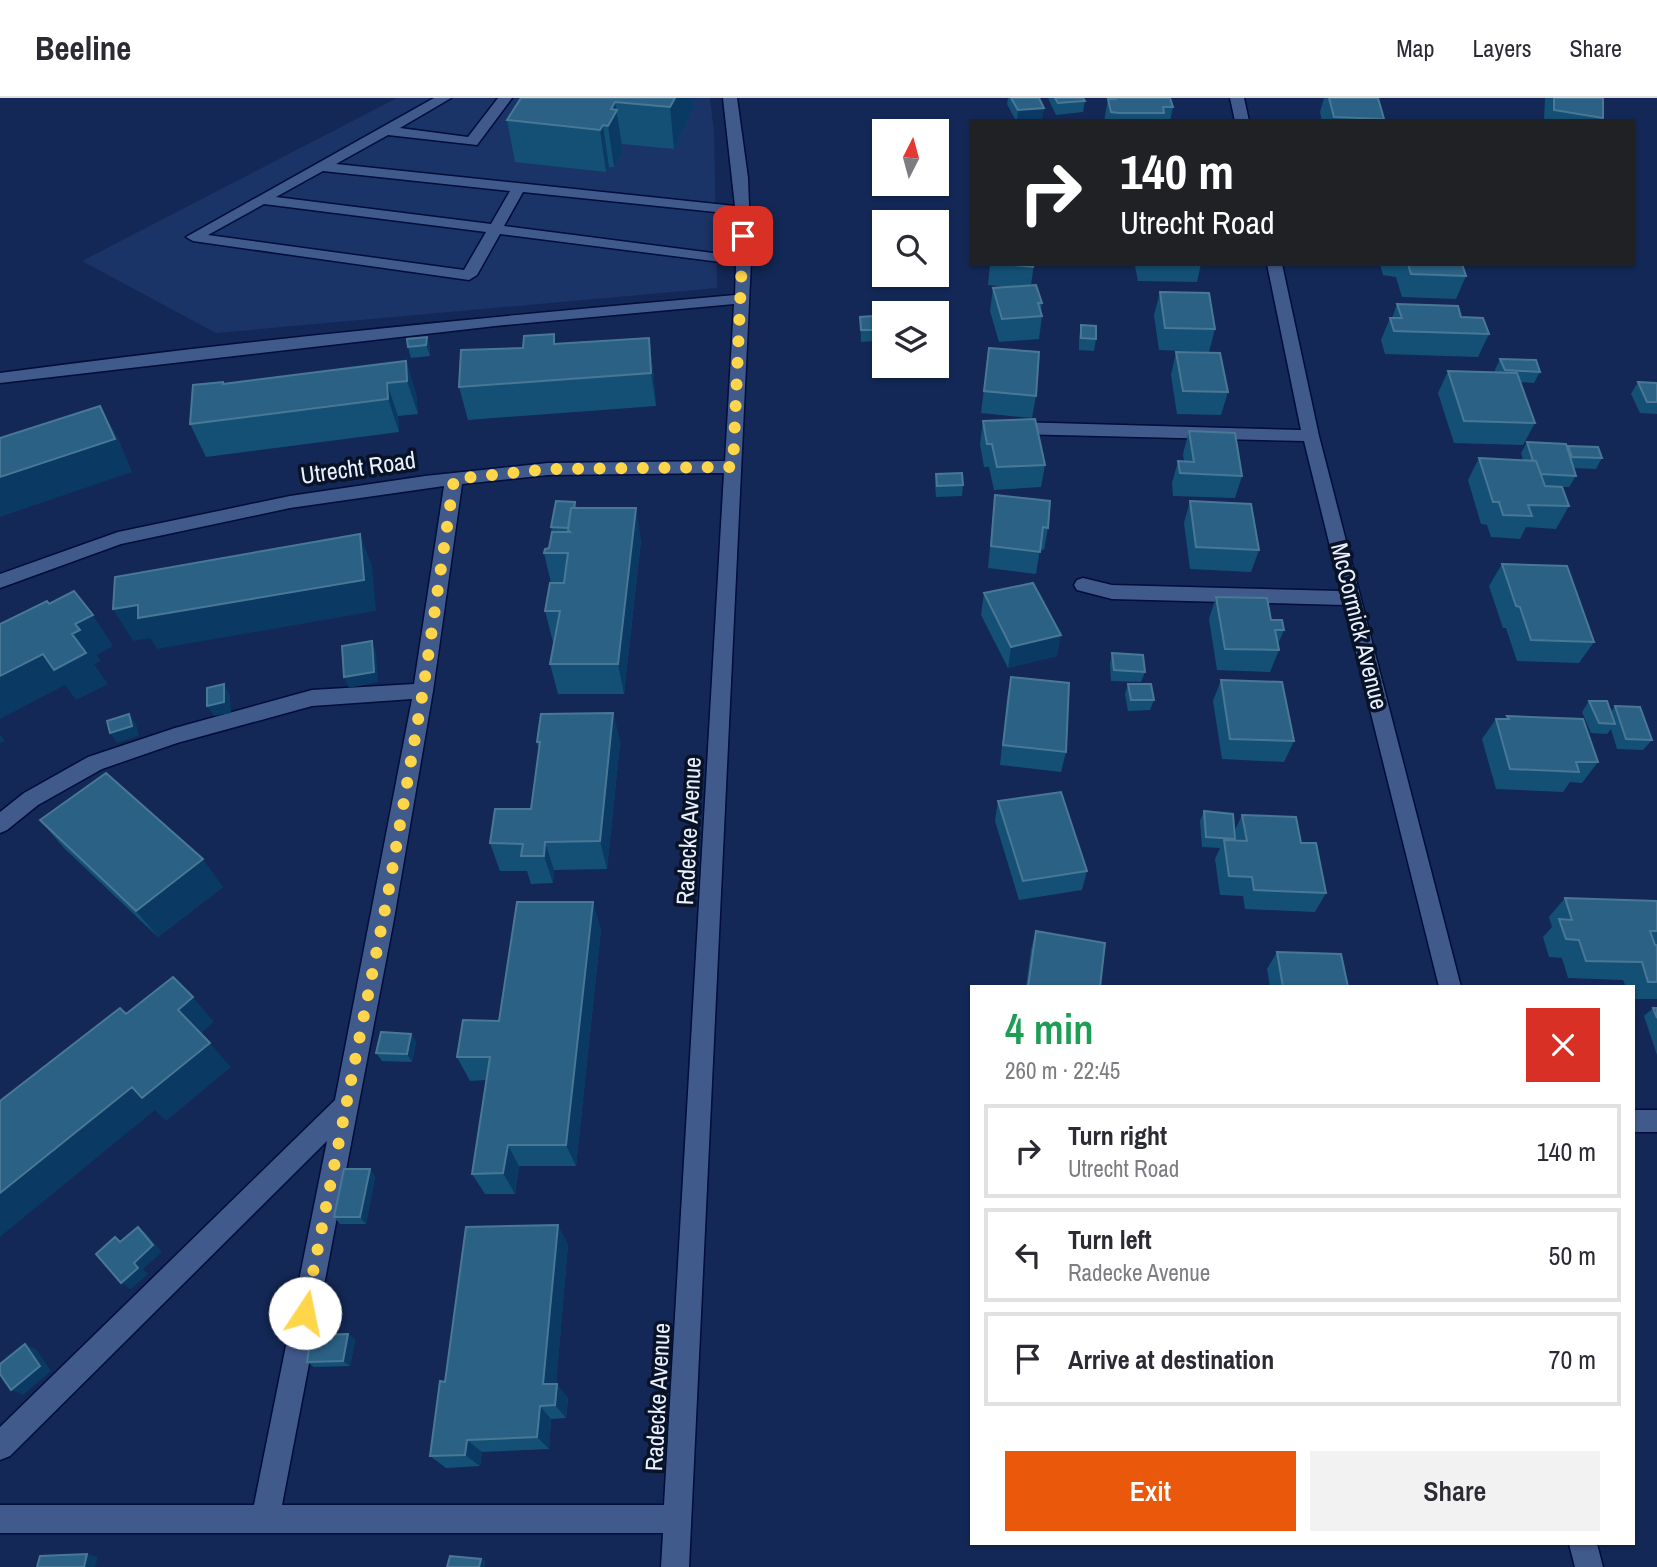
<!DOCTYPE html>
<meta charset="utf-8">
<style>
body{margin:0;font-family:"Archivo Narrow",sans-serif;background:#f2f2f3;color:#2b2b33;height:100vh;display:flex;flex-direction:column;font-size:26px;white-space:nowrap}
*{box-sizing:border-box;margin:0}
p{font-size:23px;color:#7c7c81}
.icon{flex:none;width:38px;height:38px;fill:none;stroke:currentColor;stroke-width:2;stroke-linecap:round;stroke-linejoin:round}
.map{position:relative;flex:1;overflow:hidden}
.sheet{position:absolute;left:970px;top:887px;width:665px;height:560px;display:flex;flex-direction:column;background:#fff;border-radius:0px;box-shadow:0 2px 5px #0004}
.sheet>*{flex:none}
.guide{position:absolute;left:970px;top:21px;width:665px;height:147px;border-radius:0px;box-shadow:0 2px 5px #0004;background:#202124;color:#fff;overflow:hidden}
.needle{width:46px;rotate:6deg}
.fabs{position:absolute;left:872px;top:21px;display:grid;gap:14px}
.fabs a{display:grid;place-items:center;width:77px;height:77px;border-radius:0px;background:#fff;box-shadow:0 2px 5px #0004;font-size:35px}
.pin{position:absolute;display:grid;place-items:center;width:60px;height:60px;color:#fff;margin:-30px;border-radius:14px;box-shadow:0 4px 10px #0006}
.me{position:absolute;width:77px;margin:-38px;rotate:11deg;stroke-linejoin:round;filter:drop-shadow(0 0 5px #0008)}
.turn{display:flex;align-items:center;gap:24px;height:147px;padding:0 35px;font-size:32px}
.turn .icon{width:91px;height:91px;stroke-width:2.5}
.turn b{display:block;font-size:49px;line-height:60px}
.round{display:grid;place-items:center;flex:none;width:74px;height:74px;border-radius:0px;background:#f2f2f3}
.summary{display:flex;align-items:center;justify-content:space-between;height:119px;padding:0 35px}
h1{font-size:42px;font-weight:600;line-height:52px;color:#1e9e55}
.action{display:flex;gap:14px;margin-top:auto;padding:14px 35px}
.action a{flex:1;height:80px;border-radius:0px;background:#ea580c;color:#fff;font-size:28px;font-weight:600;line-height:80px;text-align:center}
.action a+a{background:#f2f2f3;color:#2b2b33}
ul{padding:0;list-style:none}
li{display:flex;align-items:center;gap:21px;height:94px;margin:0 14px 10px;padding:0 21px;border:4px solid #e1e1e2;border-radius:0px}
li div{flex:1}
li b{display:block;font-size:26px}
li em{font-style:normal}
header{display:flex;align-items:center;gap:42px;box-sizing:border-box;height:98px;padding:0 35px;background:#fff;border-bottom:2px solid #e1e1e2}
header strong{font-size:33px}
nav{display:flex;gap:38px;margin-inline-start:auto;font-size:24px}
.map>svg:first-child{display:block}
.built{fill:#1b3467}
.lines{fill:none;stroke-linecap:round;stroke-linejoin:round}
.minor-casing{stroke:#010d3a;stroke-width:3}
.minor{fill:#415a8c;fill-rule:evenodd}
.wall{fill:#145075}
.shaded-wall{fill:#0a3963}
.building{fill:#2b6184;stroke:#497896;stroke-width:2}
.route{stroke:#ffd54a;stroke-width:12;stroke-dasharray:0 21.6}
.labels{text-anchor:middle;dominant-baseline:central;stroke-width:7;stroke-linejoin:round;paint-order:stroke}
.street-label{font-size:24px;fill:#eaf0fc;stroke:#091327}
</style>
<header>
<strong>Beeline</strong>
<nav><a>Map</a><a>Layers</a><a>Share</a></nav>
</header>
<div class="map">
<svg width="1657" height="1469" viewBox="0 0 1657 1469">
<rect width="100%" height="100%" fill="#132856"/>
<path class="built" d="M397,0h313l4,35 3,155 -501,45 -134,-72z"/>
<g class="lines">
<g class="minor-casing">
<path id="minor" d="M434,0h17l-51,30 68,9 30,-39h14l-35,47 -89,-10 -52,29 399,42 -12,-108h14l11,80 3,83 -62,1306h-28l2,-34h-663v-28h254l73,-364 -317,315 -10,4v-33l335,-327 77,-401 -100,7 -135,37 -75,26 -64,36 -31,25 -7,3v-21l24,-19 64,-36 87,-29 137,-38 102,-6 30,-198 -154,22 -169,36 -121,44v-14l118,-42 172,-36 135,-20 123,-13 177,-2 9,-157 -239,22 -495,57v-10c244,-33 489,-56 735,-78l1,-31 -236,-30 -23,41 -8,5 -276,-39 -7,-4zM323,73l187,20 -19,33 -215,-27zM523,94l212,22 1,42 -232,-30zM264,106l222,28 -22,38 -256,-35zM724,375l-60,1032h-382l112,-586 39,-228 29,-207 86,-9z
M1230,0h14l5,23h-14z
M1267,166h15l37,172 142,551h-22l-95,-382 -232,-6 -35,-9 -3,-5 3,-5 6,-2 29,7 229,6 -37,-150 -292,-7 -8,-6 8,-6 289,8z
M1633,1012h24v22h-24z
M1569,1446h28l6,23h-28z"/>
</g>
<use href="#minor" class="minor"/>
</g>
<path class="wall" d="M521,0h172l1,9 -20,42 -52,-5 1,8 -9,15h-5l-3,5 -91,-10 -8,-42z
M1008,0h31l5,10 -2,11 -26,2 -9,-17z
M1048,0h35l2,3 -2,11 -27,3z
M1112,0h58l3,9 -3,14h-66l4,-22h4z
M1324,0h54l6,21v2h-62l-2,-9z
M1545,0h58v20l-2,3h-57z
M990,166h44l-3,21 11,18 -1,9 1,4 -3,23 -40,3 -9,-31 3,-23 12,-1 -17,-2z
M1119,166h82l-4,18 -59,-1 -3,-15 -16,-1z
M1380,166h82l4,12 -10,23 -54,-2 -6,-20 -13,-2z
M1160,194l55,37 -6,23 -50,-2 -5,-35z
M1397,206l64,13 28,17 -11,23 -93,-3 -4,-14 9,-22h2z
M860,219l15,13v11l-14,1z
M1081,227l15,14 -2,12 -15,-1v-13z
M427,239l3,11v8l-19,2 -3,-11z
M649,240l4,33 3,35 -188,14 -9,-33 64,-39 33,-4z
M989,250l47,48 -4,22 -51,-5z
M1176,254l52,40 -7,23 -44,-1 -6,-39z
M1500,261l40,13 -6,11 -14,-1 15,41 -12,22 -69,-2 -16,-50 10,-22 47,1v-2z
M406,263l10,33 2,20 -20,2 1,16 -193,25 -16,-33 34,-40z
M1638,284l19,1v31l-17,-1 -9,-19z
M983,323l62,44 -4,22 -47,3 -5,-23h-5l-4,-23z
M1189,333l53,45 -7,22 -62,-2 -1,-13 6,-22h6l-1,-7z
M1527,344l40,5 1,-1 34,12 -6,11 -23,-1 3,8 -7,11h-7l7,19 -13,23 -30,-2 -6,12 -29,-2 -4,-12 -6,-1 -13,-44 11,-22 44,2 -2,-7z
M936,376l27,11 -1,11 -26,1 -1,-12z
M995,397l53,33 -4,22 -4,-1 -4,25 -48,-6z
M1190,403l69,49 -8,22 -61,-3 -6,-46z
M575,404l2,6 64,32 -17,154h-66l-8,-30 4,-22h-1l-8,-31 6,-28 -7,-30 5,-5 3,-15 -1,-6z
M1502,466l92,78 -15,21 -62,-2 -11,-33h-3l-14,-42z
M984,495l73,63 -49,12 -27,-53z
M1216,499l55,23 13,10 -6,14 1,6 -9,22 -53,-2 -8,-51z
M1112,555l33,19 -4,10 -30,-1 -1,-17z
M1011,579l55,75 -5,20 -61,-7 7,-67z
M1221,582l73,61 -10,21 -62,-3 -9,-58z
M1128,586l26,16 -4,10 -22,1 -3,-17z
M1589,603l22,11 4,-6 37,34 -9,10 -26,-1 -6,-20 -4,5 -16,-1 -9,-21z
M613,615l7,30 -13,126 -53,1 -1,13 -22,1 -4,-13h-27l-10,-28 41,-34 8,-59 -2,-8z
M1507,618l91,46 -16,21 -12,-1 -7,10 -67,-3 -14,-50 14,-20h10z
M998,703l89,70 -5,19 -63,10 -24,-79z
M1204,713l30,21 8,-17 59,28 25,50 -11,19 -70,-3 -2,-13 -23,-1 -5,-36 5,-11 -18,-1 -2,-26z
M40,722l183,67 -65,50 -94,-89z
M1565,800l92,3v98h-24v-12h-7l-3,-7 -55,-2 -6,-20 -13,-1 -6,-20 9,-10 -3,-10z
M601,831l-25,237h-57l-4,28h-30l-13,-20 14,-94 -16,1 -13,-24z
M1036,833l64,56h-74l5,-38z
M1277,854l71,35h-78l-3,-18z
M1653,910h4v47l-13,-39z
M411,936l5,8 -4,20 -30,-1 -6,-8z
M370,1071l5,8 -9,47h-26l-6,-7z
M568,1146l-12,140 12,14 -2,20 -15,1 -2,30 -67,3 -2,14 -34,2 -16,-12 15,-74z
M348,1236l7,6 -5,26 -36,1 -7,-5z"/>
<path class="shaded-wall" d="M675,0h18l1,9 -20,42 -4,-42z
M615,4l8,50 -9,15 -6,-41 3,-17z
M1044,10l-2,11 -25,2 1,-11z
M603,27l6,42 -3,5 -6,-42z
M427,239l3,11v8l-4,-11z
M649,240l4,33 3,35 -5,-33z
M406,263l10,33 2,20 -11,-33z
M387,285l11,33 1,16 -11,-33z
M100,308l18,32 14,34 -132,45v-40z
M636,410l5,32 -17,154 -6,-30z
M360,436l12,32 4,45 -219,38 -7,-11 -17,3 -20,-32z
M93,517l20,31 -16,9 4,6 -7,3 14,20 -32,16 -22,-30 18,-36 3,-10z
M1061,537l-4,21 -49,12 3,-21z
M372,543l4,11 2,30 -29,6 -5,-11z
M43,556l22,31 -65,34v-43z
M224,586l6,11 1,18 -17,3 -7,-10z
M613,615l7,30 -13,126 -7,-28z
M129,616l7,10 3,12 -22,7 -7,-10z
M0,636l5,7 -5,2z
M545,744l9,28 -1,13 -9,-27z
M203,761l20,28 -65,50 -22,-26z
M593,804l8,27 -25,237 -10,-21z
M193,899l21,25 -14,12 -22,-24z
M411,936l5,8 -4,20 -5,-8z
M210,945l21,24 -65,54 -11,-11 -155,127v-44l132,-106z
M508,1047l11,21 -4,28 -12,-21z
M370,1071l5,8 -9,47 -6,-7z
M558,1127l10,19 -13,154 -12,-14z
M138,1129l9,7 15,18 -19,17 5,5 -17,15 -10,-6 13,-20z
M348,1236l7,6 -5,26 -7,-5z
M25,1246l11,5 15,22 -28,24 -12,-5z
M557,1286l11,14 -2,20 -11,-13z
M540,1308l11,13 -2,30 -12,-12z
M467,1342l15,12 -2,14 -15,-11z
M87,1456l11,3 -3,10h-11z
M481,1461l5,2 -1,6h-6z"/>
<path class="building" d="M521,0h154l-5,9 -55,-5 -4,7 6,1 -9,16 -5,-1 -3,5 -93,-10z
M1011,0h28l5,10 -26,2z
M1055,0h28l2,3 -27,2z
M1116,0h54l3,9h-10l1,6h-45l-8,-1 -3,-13h8z
M1329,0h49l6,21 -50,-2z
M1554,0h49v20l-49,-8z
M1005,166h29l-1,3z
M1408,166h54l4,12 -55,-2z
M1036,187l6,18h-4l4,13 -40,3 -9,-31z
M1160,194l49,1 6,36 -50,-1z
M1397,206l61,2 3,11 22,1 6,16 -95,-3 -4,-13h12z
M873,218l2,14h-14l-1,-13z
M1081,227l15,1v13l-15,-1z
M554,236v10l95,-6 2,35 -192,14 2,-37 62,-2 1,-12z
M427,239l-1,8 -18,2 -1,-8z
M989,250l50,4 -3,44 -52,-5z
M1176,254l44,1 8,39 -45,-1z
M1500,261l36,1 4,12 -35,-2z
M406,263l1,20 -20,2 1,16 -198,25 3,-39 30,-3v2z
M1448,273l69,2 18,50 -71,-2z
M1638,284l19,1v19h-10z
M100,308l15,33 -115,38v-39z
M1035,321l10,46 -48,2 -5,-23h-5l-4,-23z
M1189,333l46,2 7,43 -62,-3 -2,-12 16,1z
M1527,344l39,2 10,32 -35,-2 -5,-13h-3z
M1568,348l30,1 4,11 -30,-1z
M1479,360l57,3 9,25 17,1 7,19 -41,-1 4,11 -29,-1 -4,-13h-6z
M962,375l1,12 -26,1 -1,-12z
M995,397l55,6 -2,27 -5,-1 -3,25 -49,-6z
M556,403l19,1 -1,6h-3l-3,20 -17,-1z
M1190,403l61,3 8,46 -63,-3z
M571,410h65l-18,156h-68l10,-53h-15l5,-28h14l4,-30h-24l1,-4 4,-1 3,-16h18l-2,-2z
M360,436l4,46 -226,38v-13l-25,4 2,-32z
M1502,466l65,2 27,76 -63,-2 -11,-33 -4,-1z
M1033,485l28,52 -50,12 -27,-54z
M74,493l19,24 -18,9 5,6 -8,4 14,19 -32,17 -11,-16 -43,22v-52l47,-23 2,3z
M1216,499l51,1 4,22h11l2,10h-9l4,20 -54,-1z
M372,543l2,31 -30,5 -2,-31z
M1112,555l31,2 2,17 -31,-2z
M1011,579l58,6 -3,69 -63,-7z
M1221,582l61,2 12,59 -64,-2z
M224,586v18l-17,4v-18z
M1128,586h23l3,16h-23z
M1589,603h18l8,23 -16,-1z
M1615,608l25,1 12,33 -26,-1z
M613,615l-13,128 -55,1 -1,14h-23l2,-12 -33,-1 5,-34h36l9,-67h-3l4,-28z
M129,616l3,12 -22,7 -3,-12z
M1507,618l76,3 15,43h-22l3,10 -69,-3 -14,-50h13z
M106,675l97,86 -67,52 -96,-91z
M1061,694l26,79 -64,10 -25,-80z
M1204,713l29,3 2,25 -29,-2z
M1242,717l54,2 5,26h15l10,50 -72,-3 -2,-13 -23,-1 -5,-36 23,1z
M1565,800l92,3v30h-7l5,14h2v37h-9l-6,-20 -56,-1 -7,-21 -13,-1 -7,-20 13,1z
M517,804h76l-27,243h-58l-5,28 -31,1 18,-117h-33l6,-37 36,1z
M1036,833l69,12 -5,44h-72z
M1277,854l64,2 7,33h-65z
M173,879l20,20 -15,13 32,33 -68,55 -10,-11 -132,106v-92l120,-93 6,6z
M1653,910h4v10z
M381,934l30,2 -4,20 -31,-1z
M344,1071h26l-10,48h-26z
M558,1127l-15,159h14l-2,21 -15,1 -3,31 -70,3 -2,15 -35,1 10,-75 5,1 21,-155z
M138,1129l15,18 -19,18 4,5 -17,15 -25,-29 19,-17 5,5z
M348,1236l-5,27 -36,1 4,-27z
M25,1246l15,22 -29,24 -11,-16v-10z
M87,1456l-3,13h-47l3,-11z
M450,1458l31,3 -2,8h-32z"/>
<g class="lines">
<path class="route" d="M305,1215l83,-419 35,-203 31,-212 94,-10 185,-2 10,-231"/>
</g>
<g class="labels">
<g class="street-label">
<text transform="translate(358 369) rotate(-8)">Utrecht Road</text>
<text transform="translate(1360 528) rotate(76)">McCormick Avenue</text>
<text transform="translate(688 733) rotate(-87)">Radecke Avenue</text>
<text transform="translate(657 1299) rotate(-87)">Radecke Avenue</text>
</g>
</g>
</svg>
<div class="fabs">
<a><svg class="needle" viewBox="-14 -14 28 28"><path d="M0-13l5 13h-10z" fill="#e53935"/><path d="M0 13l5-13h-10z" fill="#7c7c81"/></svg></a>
<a><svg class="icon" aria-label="search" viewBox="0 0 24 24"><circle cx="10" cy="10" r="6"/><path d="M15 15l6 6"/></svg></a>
<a><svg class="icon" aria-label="layers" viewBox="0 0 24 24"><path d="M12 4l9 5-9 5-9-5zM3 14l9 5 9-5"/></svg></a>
</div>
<div class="pin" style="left:743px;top:138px;background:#d93025"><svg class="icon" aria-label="arrive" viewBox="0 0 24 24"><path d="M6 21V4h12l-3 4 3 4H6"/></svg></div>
<svg class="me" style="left:305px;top:1215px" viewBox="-20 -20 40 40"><circle r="19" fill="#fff"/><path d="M0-13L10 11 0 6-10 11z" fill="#ffd54a"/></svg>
<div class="guide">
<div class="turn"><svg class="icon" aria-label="right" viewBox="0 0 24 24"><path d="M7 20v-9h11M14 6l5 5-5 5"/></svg><div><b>140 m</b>Utrecht Road</div></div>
</div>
<section class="sheet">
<div class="summary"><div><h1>4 min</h1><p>260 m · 22:45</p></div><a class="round" style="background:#d93025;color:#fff"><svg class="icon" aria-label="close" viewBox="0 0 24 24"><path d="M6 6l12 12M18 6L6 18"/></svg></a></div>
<ul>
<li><svg class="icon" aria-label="right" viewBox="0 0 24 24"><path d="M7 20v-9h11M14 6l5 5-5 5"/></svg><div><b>Turn right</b><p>Utrecht Road</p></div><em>140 m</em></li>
<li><svg class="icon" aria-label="left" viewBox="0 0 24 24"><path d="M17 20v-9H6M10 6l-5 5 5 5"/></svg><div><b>Turn left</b><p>Radecke Avenue</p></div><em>50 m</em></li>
<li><svg class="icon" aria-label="arrive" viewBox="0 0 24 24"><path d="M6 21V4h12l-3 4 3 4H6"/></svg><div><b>Arrive at destination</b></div><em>70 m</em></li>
</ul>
<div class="action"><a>Exit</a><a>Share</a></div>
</section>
</div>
